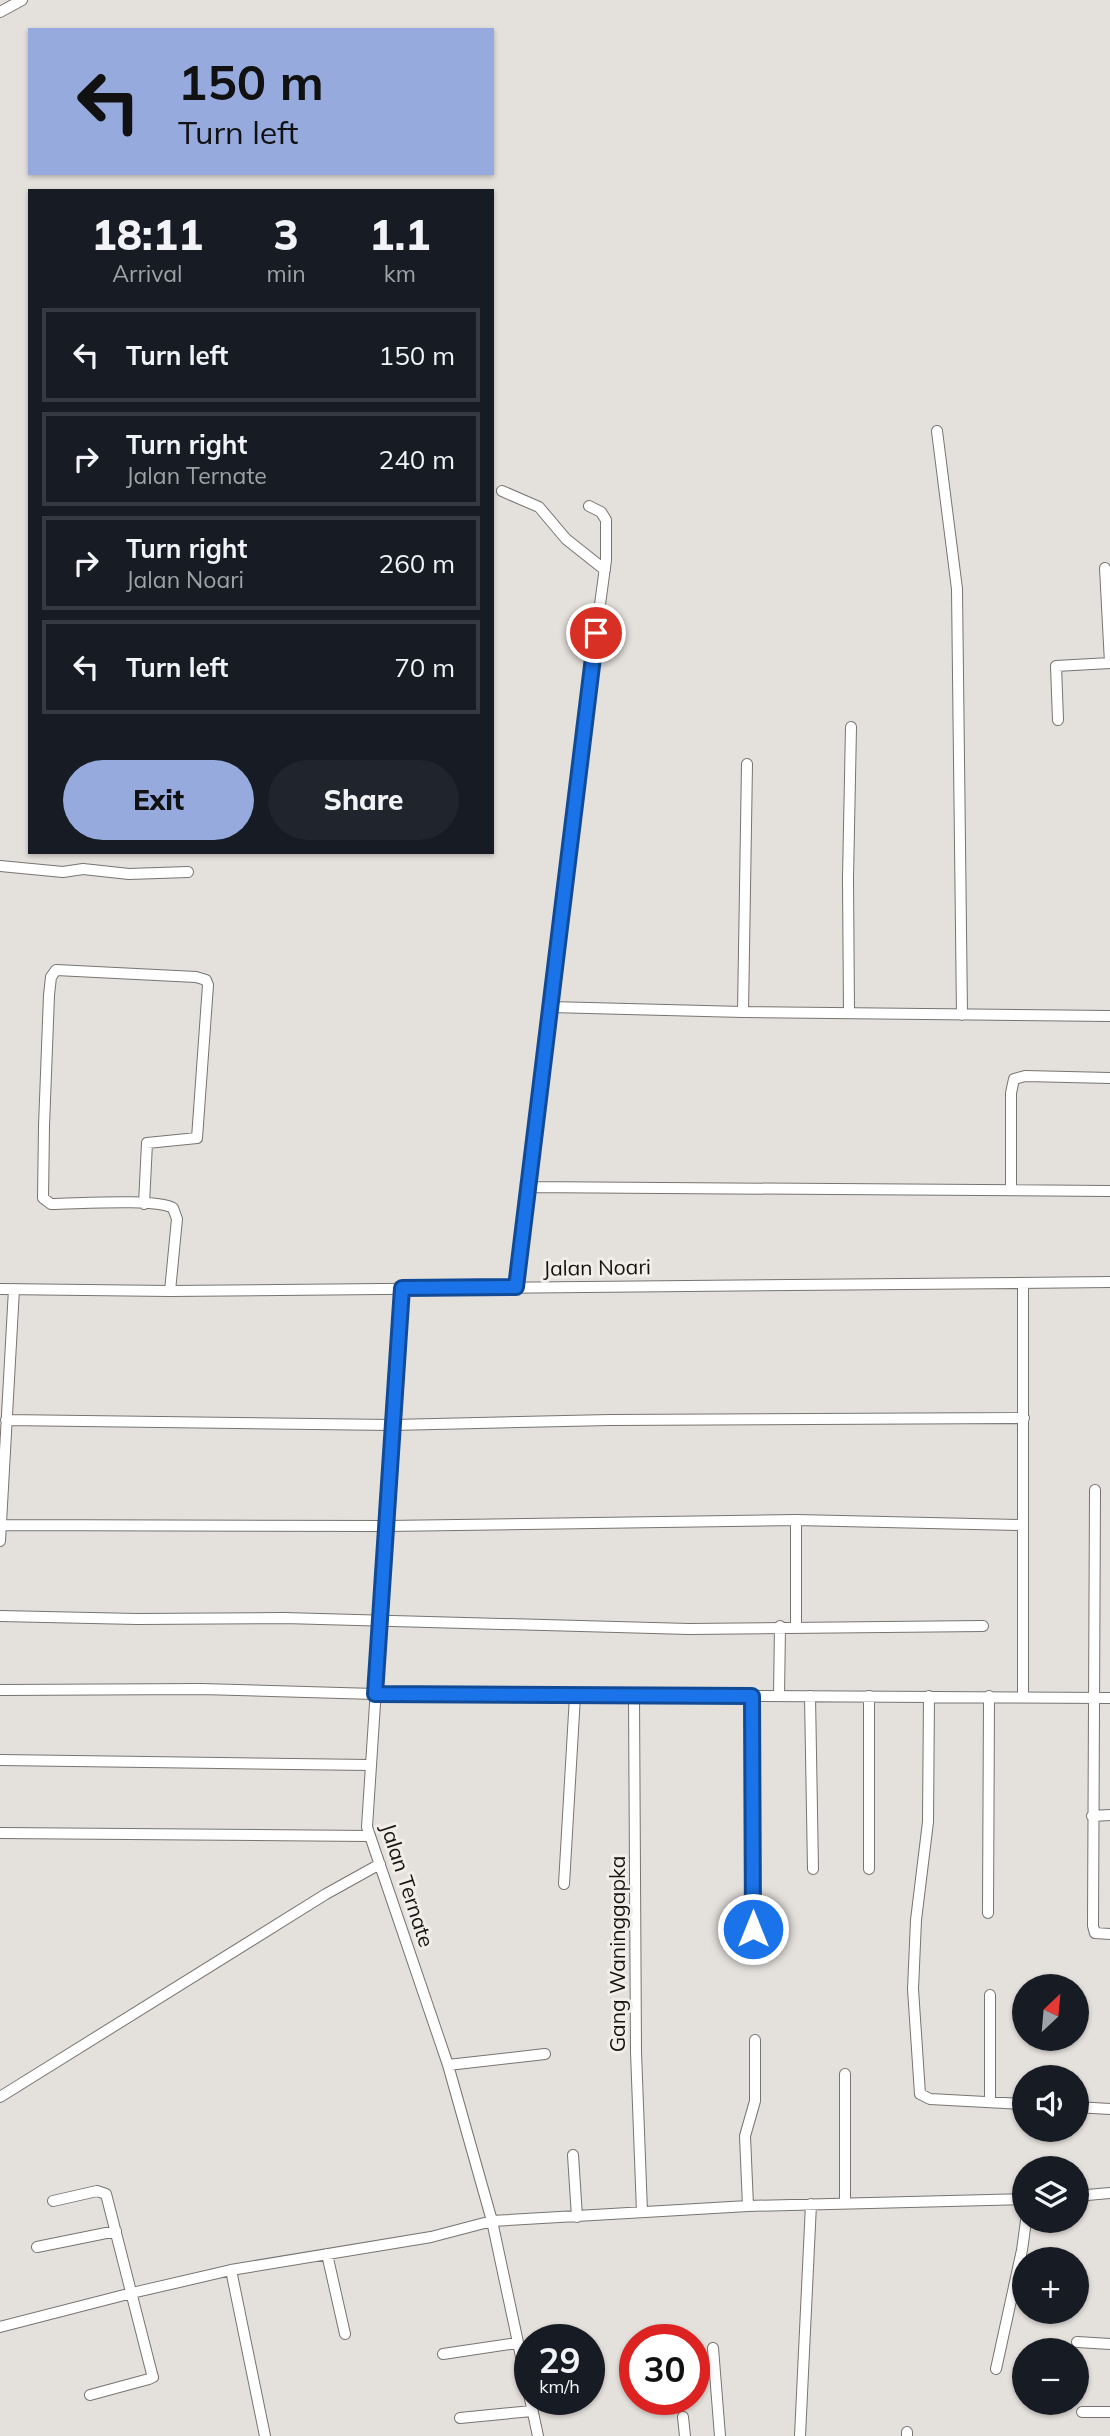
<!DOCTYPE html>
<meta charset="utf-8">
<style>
body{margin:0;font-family:Mulish,sans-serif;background:#20242c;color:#f1f3f6;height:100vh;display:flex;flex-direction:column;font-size:26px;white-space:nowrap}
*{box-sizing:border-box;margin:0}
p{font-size:23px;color:#9ea1a6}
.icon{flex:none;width:38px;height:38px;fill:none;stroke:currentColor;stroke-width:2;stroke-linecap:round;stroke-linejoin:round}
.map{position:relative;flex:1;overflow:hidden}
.panel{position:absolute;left:28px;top:189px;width:466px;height:665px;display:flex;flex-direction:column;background:#171b24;border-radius:0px;box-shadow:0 2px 5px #0004}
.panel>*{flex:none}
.hud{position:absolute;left:28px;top:28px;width:466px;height:147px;border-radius:0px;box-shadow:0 2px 5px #0004;background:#96aade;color:#111;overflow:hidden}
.needle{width:46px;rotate:26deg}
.controls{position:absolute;left:1012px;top:1974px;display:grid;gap:14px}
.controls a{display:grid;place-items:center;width:77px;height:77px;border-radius:50%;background:#171b24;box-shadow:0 2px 5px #0004;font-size:35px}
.speed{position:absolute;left:514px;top:2324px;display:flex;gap:14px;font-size:35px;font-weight:700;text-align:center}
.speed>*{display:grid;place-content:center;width:91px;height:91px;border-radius:50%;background:#171b24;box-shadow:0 2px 5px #0004;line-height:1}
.speed small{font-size:18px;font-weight:400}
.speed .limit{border:10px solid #d22;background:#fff;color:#111}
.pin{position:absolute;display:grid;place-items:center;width:60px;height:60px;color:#fff;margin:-30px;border:4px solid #fff;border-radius:50%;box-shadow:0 2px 7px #0007}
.me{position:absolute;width:77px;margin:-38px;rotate:0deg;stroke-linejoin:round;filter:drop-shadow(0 0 5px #0008)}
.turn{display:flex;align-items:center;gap:24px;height:147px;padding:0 35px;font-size:32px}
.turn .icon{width:91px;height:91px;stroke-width:2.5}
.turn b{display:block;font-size:49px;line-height:60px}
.eta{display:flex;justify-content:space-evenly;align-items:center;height:119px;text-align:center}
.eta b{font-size:42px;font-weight:800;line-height:49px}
.button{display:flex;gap:14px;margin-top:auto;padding:14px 35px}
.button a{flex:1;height:80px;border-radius:42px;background:#96aade;color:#111;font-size:28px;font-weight:800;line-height:80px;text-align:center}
.button a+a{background:#20242c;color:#f1f3f6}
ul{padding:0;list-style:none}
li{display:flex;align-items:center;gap:21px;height:94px;margin:0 14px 10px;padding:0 21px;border:4px solid #363941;border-radius:0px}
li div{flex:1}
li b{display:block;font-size:26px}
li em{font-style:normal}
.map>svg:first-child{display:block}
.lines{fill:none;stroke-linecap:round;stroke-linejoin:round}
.minor-casing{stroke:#787470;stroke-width:12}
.minor{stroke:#fff;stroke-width:10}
.route-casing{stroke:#114b97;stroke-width:18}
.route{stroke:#1a73e8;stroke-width:12}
.labels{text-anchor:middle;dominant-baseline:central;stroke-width:6;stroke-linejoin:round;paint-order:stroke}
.street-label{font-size:21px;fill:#151312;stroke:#f1ede9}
</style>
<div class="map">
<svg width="1110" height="2436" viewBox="0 0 1110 2436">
<rect width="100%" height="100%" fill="#e4e0dc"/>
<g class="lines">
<g class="minor-casing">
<path id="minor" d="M0,12l22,-12
M937,431l20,158 5,426
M502,491l37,16 27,32 39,31
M1058,720l-2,-54 54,-3 -5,-95
M0,866l63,6 20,-3 46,5 59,-2
M550,1007l193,5 367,4
M743,1012l4,-248
M849,1013l-1,-135 3,-151
M526,1187l584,4
M1011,1189v-96l3,-14 11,-3 85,2
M144,1204l3,-61 50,-5 11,-153 -2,-5 -10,-3 -140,-7 -5,7 -2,18 -5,131 -1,72 8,6c26,0 103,-6 122,4l4,11 -7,72
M1023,1283v414
M515,1287l11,-100 35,-260 15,-145 30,-222v-40l-5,-8 -12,-6
M402,1288l-35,539 81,238 44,156 46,215
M0,1289l170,2 940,-9
M6,1420l386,5 218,-5 414,-2
M1095,1490l-2,436 2,7 15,1
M796,1520v107
M0,1525l387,1 409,-6 226,5
M0,1541l14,-252
M0,1616l137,3 147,-1 405,11 294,-3
M0,1690l201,-1 174,5 735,4
M752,1696l1,233
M779,1696l1,-70
M810,1696l3,173
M869,1696v173
M929,1696l-1,126 -12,98 -3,69 7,105 10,5 94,5
M634,1697l2,355 6,160
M0,1760l369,5
M1092,1816l18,-1
M0,1833l369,3
M564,1884l11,-188
M988,1913l1,-217
M448,2065l97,-11
M0,2097l326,-203 54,-30
M990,2101v-106
M1076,2107l34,2
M573,2155l4,62
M1076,2196l34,-3
M53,2201l44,-10 9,3 46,180 1,3 -4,2 -59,16
M845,2203v-129
M748,2206l-3,-70 10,-35v-61
M37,2247l79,-16
M327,2254l18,80
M231,2270l34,166
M0,2327l132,-34 99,-23 200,-33 61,-16 256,-15 276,-7
M1077,2342l33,2
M713,2348l7,88
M443,2354l74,-11
M996,2369l26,-119 4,-29
M1082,2412h28
M683,2417l2,19
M460,2418l72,-7
M907,2432v4
M800,2436l11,-232"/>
</g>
<use href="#minor" class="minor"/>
</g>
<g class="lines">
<g class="route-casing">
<path id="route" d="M596,633l-80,654 -114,1 -27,406 377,2 1,233"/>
</g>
<use href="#route" class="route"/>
</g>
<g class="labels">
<g class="street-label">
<text transform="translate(597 1267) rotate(-1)">Jalan Noari</text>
<text transform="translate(408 1885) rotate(72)">Jalan Ternate</text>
<text transform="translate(617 1954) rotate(-90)">Gang Waninggapka</text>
</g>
</g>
</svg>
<div class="controls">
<a><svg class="needle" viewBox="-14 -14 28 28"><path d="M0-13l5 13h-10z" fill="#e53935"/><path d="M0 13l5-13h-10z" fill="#9ea1a6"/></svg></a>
<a><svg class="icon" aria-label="sound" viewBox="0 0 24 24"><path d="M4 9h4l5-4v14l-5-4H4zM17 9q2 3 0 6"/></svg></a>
<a><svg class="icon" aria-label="layers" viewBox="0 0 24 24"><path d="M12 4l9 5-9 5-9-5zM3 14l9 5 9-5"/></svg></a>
<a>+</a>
<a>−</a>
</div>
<div class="speed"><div>29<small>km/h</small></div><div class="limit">30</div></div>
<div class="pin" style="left:596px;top:633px;background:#d93025"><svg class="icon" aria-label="arrive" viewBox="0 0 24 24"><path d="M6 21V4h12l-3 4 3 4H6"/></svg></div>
<svg class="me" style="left:753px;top:1929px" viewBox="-20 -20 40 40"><circle r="17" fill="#1a73e8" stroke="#fff" stroke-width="3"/><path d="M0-11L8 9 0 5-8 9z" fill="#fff"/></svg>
<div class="hud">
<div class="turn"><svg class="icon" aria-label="left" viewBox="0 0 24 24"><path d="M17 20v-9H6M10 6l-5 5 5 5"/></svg><div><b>150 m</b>Turn left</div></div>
</div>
<section class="panel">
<div class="eta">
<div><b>18:11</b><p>Arrival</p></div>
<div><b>3</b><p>min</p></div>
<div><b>1.1</b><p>km</p></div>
</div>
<ul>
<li><svg class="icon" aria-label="left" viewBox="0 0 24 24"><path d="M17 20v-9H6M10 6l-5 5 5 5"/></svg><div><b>Turn left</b></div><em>150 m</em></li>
<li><svg class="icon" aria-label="right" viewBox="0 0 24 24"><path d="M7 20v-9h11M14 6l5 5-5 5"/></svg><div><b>Turn right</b><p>Jalan Ternate</p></div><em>240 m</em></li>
<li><svg class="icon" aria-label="right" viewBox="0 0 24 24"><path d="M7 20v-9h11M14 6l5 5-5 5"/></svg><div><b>Turn right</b><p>Jalan Noari</p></div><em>260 m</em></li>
<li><svg class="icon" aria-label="left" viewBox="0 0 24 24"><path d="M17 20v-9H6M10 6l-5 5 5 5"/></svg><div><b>Turn left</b></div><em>70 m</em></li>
</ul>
<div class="button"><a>Exit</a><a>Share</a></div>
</section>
</div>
